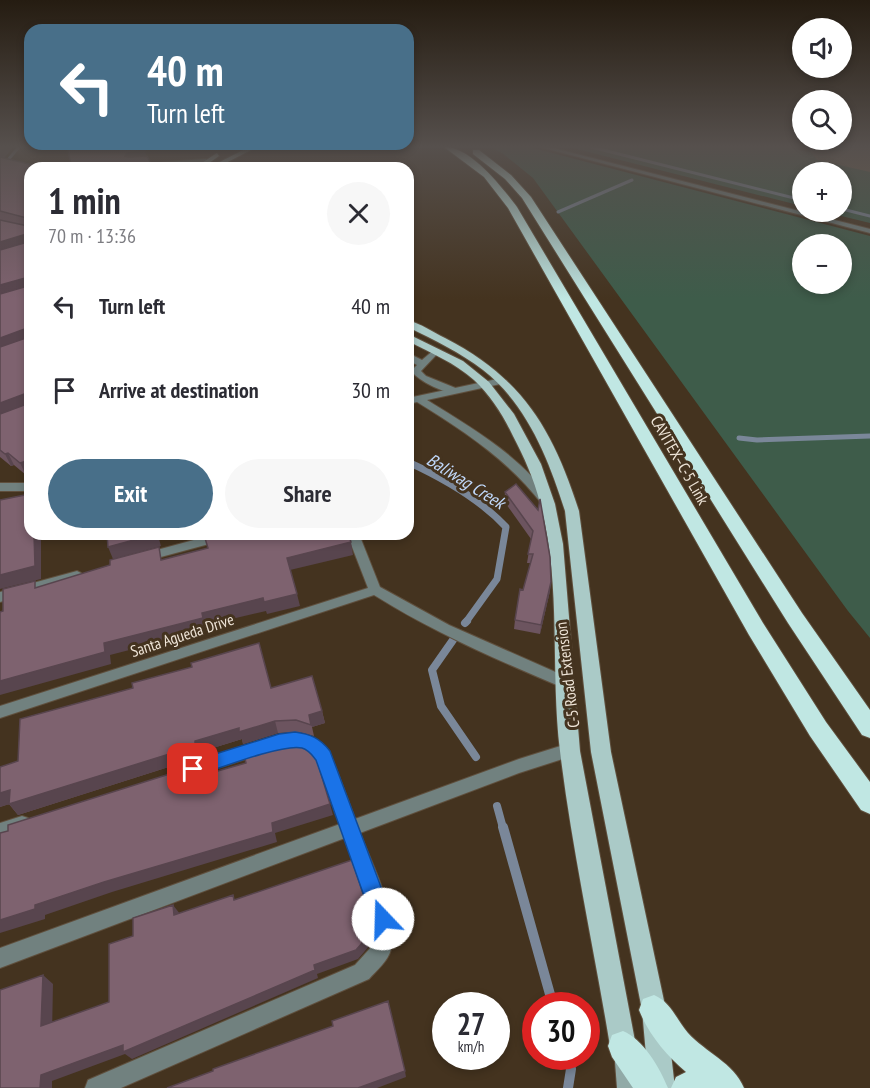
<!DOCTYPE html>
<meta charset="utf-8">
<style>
body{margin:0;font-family:"PT Sans Narrow",sans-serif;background:#f7f7f7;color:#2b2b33;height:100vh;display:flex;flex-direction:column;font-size:22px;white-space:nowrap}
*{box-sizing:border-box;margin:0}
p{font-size:20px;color:#7c7c81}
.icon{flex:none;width:33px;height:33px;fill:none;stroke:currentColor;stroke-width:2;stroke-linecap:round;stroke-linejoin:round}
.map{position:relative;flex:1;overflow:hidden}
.details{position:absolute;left:24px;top:162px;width:390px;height:378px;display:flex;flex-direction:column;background:#fff;border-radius:18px;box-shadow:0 3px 9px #0003}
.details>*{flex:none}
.top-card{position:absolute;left:24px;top:24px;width:390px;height:126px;border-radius:18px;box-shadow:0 3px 9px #0003;background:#486f89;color:#fff;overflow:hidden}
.buttons{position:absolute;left:792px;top:18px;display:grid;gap:12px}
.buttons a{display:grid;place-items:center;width:60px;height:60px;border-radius:50%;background:#fff;box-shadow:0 3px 9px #0003;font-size:30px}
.speed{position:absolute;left:432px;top:992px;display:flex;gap:12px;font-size:30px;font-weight:700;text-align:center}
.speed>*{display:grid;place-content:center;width:78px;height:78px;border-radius:50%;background:#fff;box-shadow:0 3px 9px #0003;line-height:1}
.speed small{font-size:15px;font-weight:400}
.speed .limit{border:9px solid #d22;background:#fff;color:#111}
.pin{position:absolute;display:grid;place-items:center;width:51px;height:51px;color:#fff;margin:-26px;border-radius:12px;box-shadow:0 3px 9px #0006}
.me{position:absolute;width:66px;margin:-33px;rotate:339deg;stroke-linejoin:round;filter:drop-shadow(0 0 4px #0008)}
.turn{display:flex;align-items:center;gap:21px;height:126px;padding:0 24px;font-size:27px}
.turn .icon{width:78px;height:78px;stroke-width:2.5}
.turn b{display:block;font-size:42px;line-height:51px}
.round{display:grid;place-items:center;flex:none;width:63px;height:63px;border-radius:32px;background:#f7f7f7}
.summary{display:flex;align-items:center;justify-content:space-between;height:102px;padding:0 24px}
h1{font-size:36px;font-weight:800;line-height:45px}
.cta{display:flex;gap:12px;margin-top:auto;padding:12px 24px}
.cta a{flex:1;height:69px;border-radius:36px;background:#486f89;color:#fff;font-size:24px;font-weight:800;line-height:69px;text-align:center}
.cta a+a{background:#f7f7f7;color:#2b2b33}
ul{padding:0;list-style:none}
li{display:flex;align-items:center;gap:18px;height:84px;padding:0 24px}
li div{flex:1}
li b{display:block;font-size:22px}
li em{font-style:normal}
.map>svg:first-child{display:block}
.green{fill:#3e5c4a;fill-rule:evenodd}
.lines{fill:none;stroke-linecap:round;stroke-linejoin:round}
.stream-far4{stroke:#7a8799;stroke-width:3}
.stream-far3{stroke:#7a8799;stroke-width:5}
.stream-far2{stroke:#7a8799;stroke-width:7}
.stream-far1{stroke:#7a8799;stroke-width:8}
.stream{stroke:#7a8799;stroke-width:10}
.runway{fill:#726351;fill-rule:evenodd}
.lane-casing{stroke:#5f4f3d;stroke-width:2}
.street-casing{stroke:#5f4f3d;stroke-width:2}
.secondary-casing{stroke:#5f4f3d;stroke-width:2}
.primary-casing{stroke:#5f4f3d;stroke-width:2}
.highway-casing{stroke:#5f4f3d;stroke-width:2}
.lane{fill:#71817f;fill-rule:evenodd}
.street{fill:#71817f;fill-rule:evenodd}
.secondary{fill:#91aaa7;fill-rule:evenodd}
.primary{fill:#aacac7;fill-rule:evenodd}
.highway{fill:#c0e7e3;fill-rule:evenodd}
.wall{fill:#6c545f}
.shaded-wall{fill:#58454e}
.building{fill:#7e626f;stroke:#58454e;stroke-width:1.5}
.route{fill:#1a73e8;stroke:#114b97;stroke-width:1.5}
.labels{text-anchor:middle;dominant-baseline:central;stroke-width:6;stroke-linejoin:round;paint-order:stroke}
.street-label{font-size:16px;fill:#efe5d8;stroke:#44331f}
.water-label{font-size:18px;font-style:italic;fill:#c0d8fa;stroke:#44331f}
</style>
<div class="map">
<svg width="870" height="1088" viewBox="0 0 870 1088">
<rect width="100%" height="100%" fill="#44331f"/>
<path class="green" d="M490,147h39l341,89v402l-22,-27 -315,-433 -31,-25zM802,244h40v40h-40z
M569,147h217l84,18v58l-45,-11h17v-40h-40v34z"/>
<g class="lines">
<path class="stream-far4" d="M591,147l211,53
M8,165l-1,-4 12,-14
M842,209l28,7
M558,212l74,-32"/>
<path class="stream-far3" d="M739,438l18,2 113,-4"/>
<path class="stream-far2" d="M408,462c35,16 71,36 98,65l-9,52 -31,43"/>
<path class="stream-far1" d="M465,623l2,-2
M453,640l-21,30 9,36 35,51
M497,806l6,22"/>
<path class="stream" d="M503,827l50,178
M567,1056l4,13 -3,19"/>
<path class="runway" d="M807,147h63v25l-53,-12z"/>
<g class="lane-casing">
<path id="lane" d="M540,147h9l321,82v4z
M206,159l2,3 -40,3v3h-6v-2l-31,2 34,-6z
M435,349l4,3 -18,19 5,5 32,13v4c-13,1 -35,-10 -44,-19h-6v-4l5,-1 4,-4 -9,-5v-7l14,7z"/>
</g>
<g class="street-casing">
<path id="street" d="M502,378l5,3 -2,2 -78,17c45,28 94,56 125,101l-2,3h-8c-34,-44 -78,-73 -125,-102l-9,2v-6z
M0,483h30v8h-30z
M216,534h21l-2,3 -89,24 -6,-4 2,-3z
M347,534h12l21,53 69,38 120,53 2,4 -2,4 -5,2 -5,-2c-64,-27 -126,-54 -185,-91l-374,123v-12l368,-118z
M77,571l4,2 2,3 -2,3 -81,23v-10z
M290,733c33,0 40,19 50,46 5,13 10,26 15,40l164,-60 51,-16 5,2 3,5 -3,5 -56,18 -159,60c12,31 39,83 31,116 -2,11 -15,22 -22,30l-248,109h-36l3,-8 267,-115 18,-20 1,-26 -29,-81 -345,130v-20l340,-124 -22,-64c-21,-24 -29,-5 -48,-12l-3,-5 3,-5z
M259,741l5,2 3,5 -3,5 -80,26 -6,-2 -2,-5 2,-5 6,-2z
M22,816l6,2 2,6 -2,6 -28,9v-16z"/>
</g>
<g class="secondary-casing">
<path id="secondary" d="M625,1052l7,3 3,7 4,26h-22l-2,-26 3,-7z"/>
</g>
<g class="primary-casing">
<path id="primary" d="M249,147h8l-41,21h-8z
M217,153l2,3 -17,12h-8z
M408,320c13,4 25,12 37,18 78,40 108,92 134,173l32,241 55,258 9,78h-26l-7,-78 -51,-258 -26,-241c-16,-51 -38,-107 -82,-141 -22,-17 -49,-30 -75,-43z
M408,334l55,27 26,21 25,32 27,50 14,40 8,40 17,207 56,295 -4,9 -9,4 -9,-4 -4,-9c-16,-98 -38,-196 -50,-295 -10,-82 2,-168 -20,-248 -6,-24 -16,-46 -27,-67 -10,-21 -22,-40 -39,-56 -19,-17 -43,-27 -66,-39z"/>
</g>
<g class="highway-casing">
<path id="highway" d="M444,147c26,-1 58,40 73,60l246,416 63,99 44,60v32l-9,-4 -51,-74 -61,-101 -241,-427 -24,-31z
M473,150h6l32,25 20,22 271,416 68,97v28l-8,-3 -74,-112 -266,-425 -17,-19 -32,-25z
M654,995c17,7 22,24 34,38 17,19 46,30 56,55h-73l5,-11 10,-5c-20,-17 -37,-37 -47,-62l4,-11z
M623,1031c20,8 37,37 45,57h-35l-21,-31 -4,-11 4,-11z"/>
</g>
<use href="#lane" class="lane"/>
<use href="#street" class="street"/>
<use href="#secondary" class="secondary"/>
<use href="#primary" class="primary"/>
<use href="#highway" class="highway"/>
</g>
<path class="wall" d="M0,147h13l-9,11 33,8v2h-7l-4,307 -12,-10 -3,1 -11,-9z
M505,492l33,18 12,81 -10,43 -26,-5 1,-9 16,-57h-4l4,-24 -27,-38z
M271,688l51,23 3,12 -13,4 2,9 -15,-4 -21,1 -35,11 -1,-5 -42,13v5l-182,58 -9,-11 -9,3v-40z"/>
<path class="shaded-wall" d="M3,147h10l-13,16v-12z
M145,150l3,13 -17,3 -6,-10 2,-3z
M26,234l3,10 -29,9v-11z
M25,278l4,10 -29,9v-12z
M27,328l3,8 -30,15v-13z
M24,394l5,12 -29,11v-14z
M8,453l6,12 -3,1 -6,-12z
M30,460v14l-4,1 -6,-12z
M34,534h27l-20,6v39l-41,10v-14z
M156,534h20l-17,5 2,7 -48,13 -5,-12z
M351,542l2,13 -63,15 -3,-12z
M551,582l-1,9 -10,43 1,-9z
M297,594l3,12 -33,8 -1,-3 -60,14 1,5 -97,25 1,9 -111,31v-14l104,-38 98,-30 61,-15z
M322,711l3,12 -13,4 -3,-12z
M275,721l3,12 -35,11 -1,-5 -42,13v5l-182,58 -9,-11 186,-63 44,-13z
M10,790l9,11 -19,6v-14z
M330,804l3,11 -58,18 2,9 -165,50 -67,23v4l-45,14v-13l35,-15 237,-82z
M173,905l7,9 -6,1z
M370,915l2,9 -1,20 -13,15 -41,15 1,4 -186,81 -7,-5 -73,27v7h-12l1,-13 273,-110z
M43,975l10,9 -1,50 -11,-8z
M405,1071l1,6 -29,11h-19z"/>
<path class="building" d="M67,147h76l2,3 -18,3 -2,3 3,1 19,-1 6,12h-81z
M0,157l37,9 -1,2h-6v30h-4l4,1v261l-10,3 -12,-10 -3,1 -5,-4v-36l27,-10v-8l-3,-2 -24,9v-56l26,-9 1,-10 -27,10v-44l28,-8v-6l-3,-2 -25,7v-35l28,-8 1,-6 -3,-2 -26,8v-22l28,6 -1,-8 -27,-7z
M516,484l22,26 2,-11 10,58 1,25 -10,43 -26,-5 5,-31 3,1 10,-36h-5l5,-23 -28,-39z
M30,494v40h4l1,32 -35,9v-75z
M107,534h49l-48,13z
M207,534h141l3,8 -64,16 10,36 -33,8 -1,-4 -61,15 1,5 -99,25 1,9 -105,29v-69l3,-1v-22l32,-8v7l75,-23v-5l49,-13 2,13 47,-12 -4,-13z
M259,643l12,45 41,-12 10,35 -13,4 2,10 -15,-5 -21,1 -36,11v-4l-44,13v5l-186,58 1,-14 -10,3v-26l18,-6 2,-42 113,-31 -1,-5 60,-16 -1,-4z
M276,740h24l14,10 16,54 -58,19 1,9 -169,50 -69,23v4l-35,11v-87l8,-2v-6l190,-60 2,11 46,-13 -3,-13z
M352,860l18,55 -1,20 -13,15 -42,15 1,5 -192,82v-7l-82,30 -1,13h-40v-98l43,-15 -2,51 68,-24v-58l24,-8v-18l40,-13 1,10 59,-20 1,5z
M388,1001l17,70 -47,17h-191l46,-17v-2l120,-43 -1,-5z"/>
<linearGradient id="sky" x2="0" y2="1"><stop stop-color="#251c11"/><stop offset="0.49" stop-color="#56504d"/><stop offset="1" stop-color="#56504d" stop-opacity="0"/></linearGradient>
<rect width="870" height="299" fill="url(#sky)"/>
<path class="route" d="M295,732c15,2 25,6 35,19l63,168 -3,8 -7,3 -8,-3 -59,-167c-4,-5 -7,-10 -14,-12 -19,-5 -87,22 -109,29l-6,-2 -3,-6 3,-6 6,-2 86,-27z"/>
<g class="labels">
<g class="street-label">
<text transform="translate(680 460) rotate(60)">CAVITEX–C-5 Link</text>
<text transform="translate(182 635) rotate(-18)">Santa Agueda Drive</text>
<text transform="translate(567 675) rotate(-97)">C-5 Road Extension</text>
</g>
<g class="water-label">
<text transform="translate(466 481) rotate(32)">Baliwag Creek</text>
</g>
</g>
</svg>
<div class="buttons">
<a><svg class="icon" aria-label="sound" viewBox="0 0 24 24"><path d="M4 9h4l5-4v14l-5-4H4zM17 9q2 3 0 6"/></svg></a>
<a><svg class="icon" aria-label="search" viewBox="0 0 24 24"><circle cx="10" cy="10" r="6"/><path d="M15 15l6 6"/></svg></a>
<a>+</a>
<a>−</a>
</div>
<div class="speed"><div>27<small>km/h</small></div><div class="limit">30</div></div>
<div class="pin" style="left:193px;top:769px;background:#d93025"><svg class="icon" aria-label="arrive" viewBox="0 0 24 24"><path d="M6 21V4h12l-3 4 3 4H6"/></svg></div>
<svg class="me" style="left:383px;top:919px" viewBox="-20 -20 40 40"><circle r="19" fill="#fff"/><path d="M0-13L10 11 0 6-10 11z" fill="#1a73e8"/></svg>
<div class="top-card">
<div class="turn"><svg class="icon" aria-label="left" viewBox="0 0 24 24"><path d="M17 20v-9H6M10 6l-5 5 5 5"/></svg><div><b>40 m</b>Turn left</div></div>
</div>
<section class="details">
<div class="summary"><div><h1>1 min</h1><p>70 m · 13:36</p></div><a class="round"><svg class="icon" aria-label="close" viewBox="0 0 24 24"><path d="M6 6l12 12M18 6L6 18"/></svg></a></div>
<ul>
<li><svg class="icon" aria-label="left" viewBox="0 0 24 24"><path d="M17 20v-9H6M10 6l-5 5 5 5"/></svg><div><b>Turn left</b></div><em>40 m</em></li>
<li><svg class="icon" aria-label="arrive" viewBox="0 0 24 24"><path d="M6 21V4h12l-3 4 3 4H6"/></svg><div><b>Arrive at destination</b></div><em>30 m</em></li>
</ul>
<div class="cta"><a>Exit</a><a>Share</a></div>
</section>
</div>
